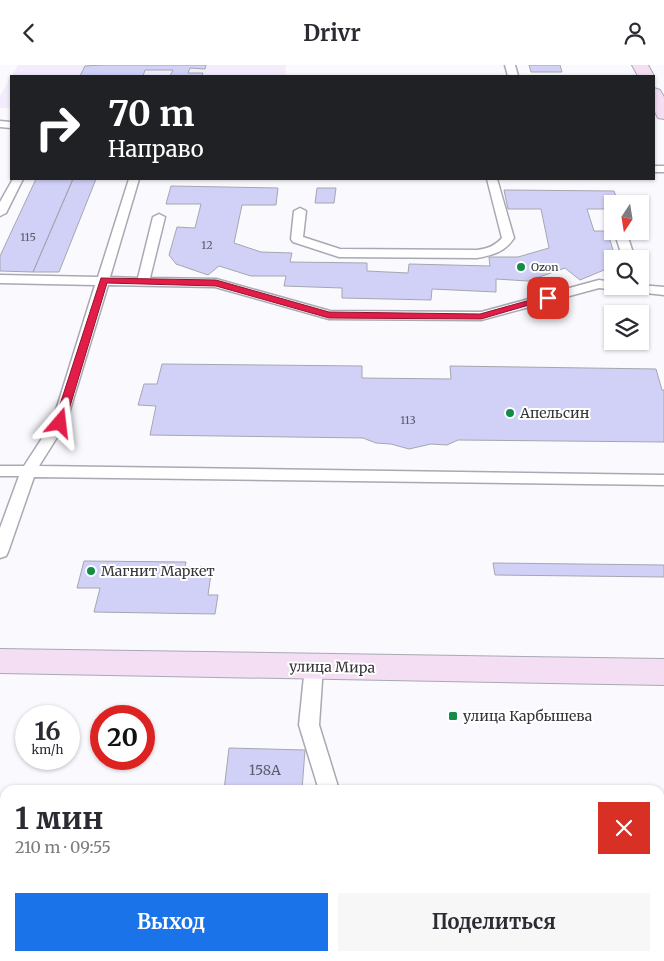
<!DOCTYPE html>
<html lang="ru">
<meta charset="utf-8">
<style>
body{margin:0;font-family:Merriweather,serif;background:#f7f7f7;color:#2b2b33;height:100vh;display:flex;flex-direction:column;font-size:19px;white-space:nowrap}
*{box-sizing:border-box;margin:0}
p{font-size:16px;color:#7c7c81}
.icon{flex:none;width:28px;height:28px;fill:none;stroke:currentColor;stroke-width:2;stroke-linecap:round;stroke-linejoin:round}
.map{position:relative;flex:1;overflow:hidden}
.side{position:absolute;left:0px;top:720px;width:665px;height:176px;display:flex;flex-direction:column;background:#fff;border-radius:15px 15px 0 0;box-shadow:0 1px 4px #0004}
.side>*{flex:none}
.top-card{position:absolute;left:10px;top:10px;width:645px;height:105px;border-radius:0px;box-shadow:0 1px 4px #0004;background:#202124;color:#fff;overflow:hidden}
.needle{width:32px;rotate:192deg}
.buttons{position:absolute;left:604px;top:130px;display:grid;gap:10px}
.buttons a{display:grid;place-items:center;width:45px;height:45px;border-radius:0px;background:#fff;box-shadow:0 1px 4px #0004;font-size:25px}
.speed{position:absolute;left:15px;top:640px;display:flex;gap:10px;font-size:25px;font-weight:700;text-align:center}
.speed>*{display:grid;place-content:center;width:65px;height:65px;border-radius:50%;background:#fff;box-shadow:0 1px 4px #0004;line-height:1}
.speed small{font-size:12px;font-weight:400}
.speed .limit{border:8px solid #d22;background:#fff;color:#111}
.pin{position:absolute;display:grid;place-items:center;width:42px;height:42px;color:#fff;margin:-21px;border-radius:10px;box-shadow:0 2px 8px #0006}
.me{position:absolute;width:55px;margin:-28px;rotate:17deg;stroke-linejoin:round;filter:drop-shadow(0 0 4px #0008)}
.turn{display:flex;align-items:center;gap:18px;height:105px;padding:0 15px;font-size:22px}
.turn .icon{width:65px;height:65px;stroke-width:2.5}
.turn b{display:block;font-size:35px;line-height:42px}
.round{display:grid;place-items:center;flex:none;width:52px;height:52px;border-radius:0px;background:#f7f7f7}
.summary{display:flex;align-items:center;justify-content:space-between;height:85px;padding:0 15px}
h1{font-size:30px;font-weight:700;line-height:38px}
.cta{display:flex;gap:10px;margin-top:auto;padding:10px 15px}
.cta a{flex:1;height:58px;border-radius:0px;background:#1a73e8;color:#fff;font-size:20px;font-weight:700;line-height:58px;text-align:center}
.cta a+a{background:#f7f7f7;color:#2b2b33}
header{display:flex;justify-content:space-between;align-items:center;height:65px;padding:0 15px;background:#fff;font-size:22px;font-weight:700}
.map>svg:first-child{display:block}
.education{fill:#f3ecfd}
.building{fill:#d1d1f8;stroke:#a5a6b0}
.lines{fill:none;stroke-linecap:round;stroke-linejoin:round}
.lane-casing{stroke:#a8a9b3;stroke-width:3}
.secondary-casing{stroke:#a8a9b3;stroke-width:2}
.lane{fill:#fff;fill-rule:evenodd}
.secondary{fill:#f3def4;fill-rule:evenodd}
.route{fill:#e11d48;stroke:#92132f}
.poi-dot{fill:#128d48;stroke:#fff;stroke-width:2}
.labels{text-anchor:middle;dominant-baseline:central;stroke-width:4;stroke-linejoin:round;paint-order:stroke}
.number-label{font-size:11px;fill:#5c5c69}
.far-poi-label{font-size:11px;fill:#353539;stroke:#fff;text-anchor:start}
.poi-label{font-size:14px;fill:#353539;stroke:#fff;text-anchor:start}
.street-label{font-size:14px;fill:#353539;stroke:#fff}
.near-number-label{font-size:14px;fill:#5c5c69}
</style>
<header><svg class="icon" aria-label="back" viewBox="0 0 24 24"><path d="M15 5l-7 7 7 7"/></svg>Drivr<svg class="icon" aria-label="person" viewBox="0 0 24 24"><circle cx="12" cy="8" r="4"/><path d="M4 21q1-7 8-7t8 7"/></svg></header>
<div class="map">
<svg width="664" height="896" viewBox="0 0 664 896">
<rect width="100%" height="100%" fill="#f9f9fe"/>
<path class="education" d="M18,0h268l-1,11h-273z
M11,12v31h-11v-12z"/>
<path class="building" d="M102,0h104l-1,4 -15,-1 -2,5h15l-1,3h-32l3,-6h-28l-2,6h-63l5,-10z
M529,0h31l2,7h-31z
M36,114h37l-40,93 -33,-1v-15z
M73,114h23l-37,93h-26z
M171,121l107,2 -2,17h-34l-8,38 27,9 31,1 -2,9 77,1v8l41,2 1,-9 81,2 -1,-9h29l31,-9 -8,-39h-33l-4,-19 110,1 5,13h-7v5h-25l7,22h13l8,25 -11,14 -24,10 -15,-12 -37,13 -32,-2v13l-64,-3 -1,11 -89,-2v-10l-58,-2 2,-10h-35l-32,-10 -11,9 -32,-11 -7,-9 8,-28 18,1 6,-24h-35z
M317,123h19l-2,15h-19z
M162,299l200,2v12l89,1 -1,-13 206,3 6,21h2v52l-206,-2 -11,5 -16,-1 -22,5 -18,-5 -15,-1 -13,-5 -213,-3 6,-29 -18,-1 6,-21h13z
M84,496l102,1 -1,5h27l-4,28h10l-3,19 -121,-2 6,-24h-23z
M493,498l171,2v12l-169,-2z
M229,683l76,2 -3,40h-78z
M0,746h5v62h-5z
M405,891h187l1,5h-188z"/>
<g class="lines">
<g class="lane-casing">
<path id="lane" d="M505,0h10l3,11h-10z
M0,56l11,1v6l-11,-1z
M654,101h10v6h-10z
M13,114h10l-17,34 -6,3v-14z
M129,114h10l-29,98 28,1 15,-61 6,-3 6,3 -15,61 66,1 114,32 151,1 118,-32 13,2v4h28v-1l24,2v8l-65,-7 -118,32 -152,-1 -114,-32 -107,-2 -42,138 -27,43 625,9v10l-630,-8 -26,75 -2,4 -6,2v-30l19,-52h-19v-10h24l28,-43 43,-138 -95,-2v-8l98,2z
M487,114h10l17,59c-9,14 -21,17 -37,20l-138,-1 -46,-15 -2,-3 3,-28 6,-3 6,3 -3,26 37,12 137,1c10,-1 18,-4 25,-12z
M614,166h12l9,28h-12z
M314,594l7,2 2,5 -4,59 20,65h-20l-20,-65 6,-59 2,-5z
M0,848h5v22h-5z
M291,891h24l-1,5h-24z"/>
</g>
<g class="secondary-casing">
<path id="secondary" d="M632,0h16l6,11h-16z
M654,23l6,2 4,7v22l-6,-1 -4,-8z
M0,584l664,10v26l-664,-12z"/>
</g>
<use href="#lane" class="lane"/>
<use href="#secondary" class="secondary"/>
</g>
<path class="route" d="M101,213l115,2 113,32 151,2 68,-19 5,3 -72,21 -152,-1 -113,-32 -109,-3 -42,140 -2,3h-7l-2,-3z"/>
<g class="poi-dot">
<circle cx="521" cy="202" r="5"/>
<circle cx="510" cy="348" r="5"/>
<circle cx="91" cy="506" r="5"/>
<rect x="448" y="646" width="10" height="10" rx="2.5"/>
</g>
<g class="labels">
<g class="number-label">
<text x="28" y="172">115</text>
<text x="207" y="180">12</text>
<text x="408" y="355">113</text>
</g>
<g class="far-poi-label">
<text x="531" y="202">Ozon</text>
</g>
<g class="poi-label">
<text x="520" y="348">Апельсин</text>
<text x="101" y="506">Магнит Маркет</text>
<text x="463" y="651">улица Карбышева</text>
</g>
<g class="street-label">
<text transform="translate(332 602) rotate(1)">улица Мира</text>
</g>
<g class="near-number-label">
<text x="265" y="705">158А</text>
</g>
</g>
</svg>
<div class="buttons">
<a><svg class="needle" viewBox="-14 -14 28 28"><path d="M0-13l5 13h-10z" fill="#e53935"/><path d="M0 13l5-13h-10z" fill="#7c7c81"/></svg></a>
<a><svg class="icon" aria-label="search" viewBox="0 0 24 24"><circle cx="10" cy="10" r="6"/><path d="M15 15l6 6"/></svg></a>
<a><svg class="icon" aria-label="layers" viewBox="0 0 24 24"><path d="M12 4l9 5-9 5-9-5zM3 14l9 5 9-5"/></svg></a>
</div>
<div class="speed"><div>16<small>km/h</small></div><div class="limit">20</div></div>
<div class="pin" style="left:548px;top:233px;background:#d93025"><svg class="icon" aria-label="arrive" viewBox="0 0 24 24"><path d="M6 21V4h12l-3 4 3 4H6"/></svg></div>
<svg class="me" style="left:60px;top:358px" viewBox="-20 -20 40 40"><path d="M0-17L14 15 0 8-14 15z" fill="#e11d48" stroke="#fff" stroke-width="4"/></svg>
<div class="top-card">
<div class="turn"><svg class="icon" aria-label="right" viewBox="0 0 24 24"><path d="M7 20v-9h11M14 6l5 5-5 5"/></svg><div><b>70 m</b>Направо</div></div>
</div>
<section class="side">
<div class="summary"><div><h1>1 мин</h1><p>210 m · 09:55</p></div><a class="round" style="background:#d93025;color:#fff"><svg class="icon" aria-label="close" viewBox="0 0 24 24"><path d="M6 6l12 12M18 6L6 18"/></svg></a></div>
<div class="cta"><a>Выход</a><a>Поделиться</a></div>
</section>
</div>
